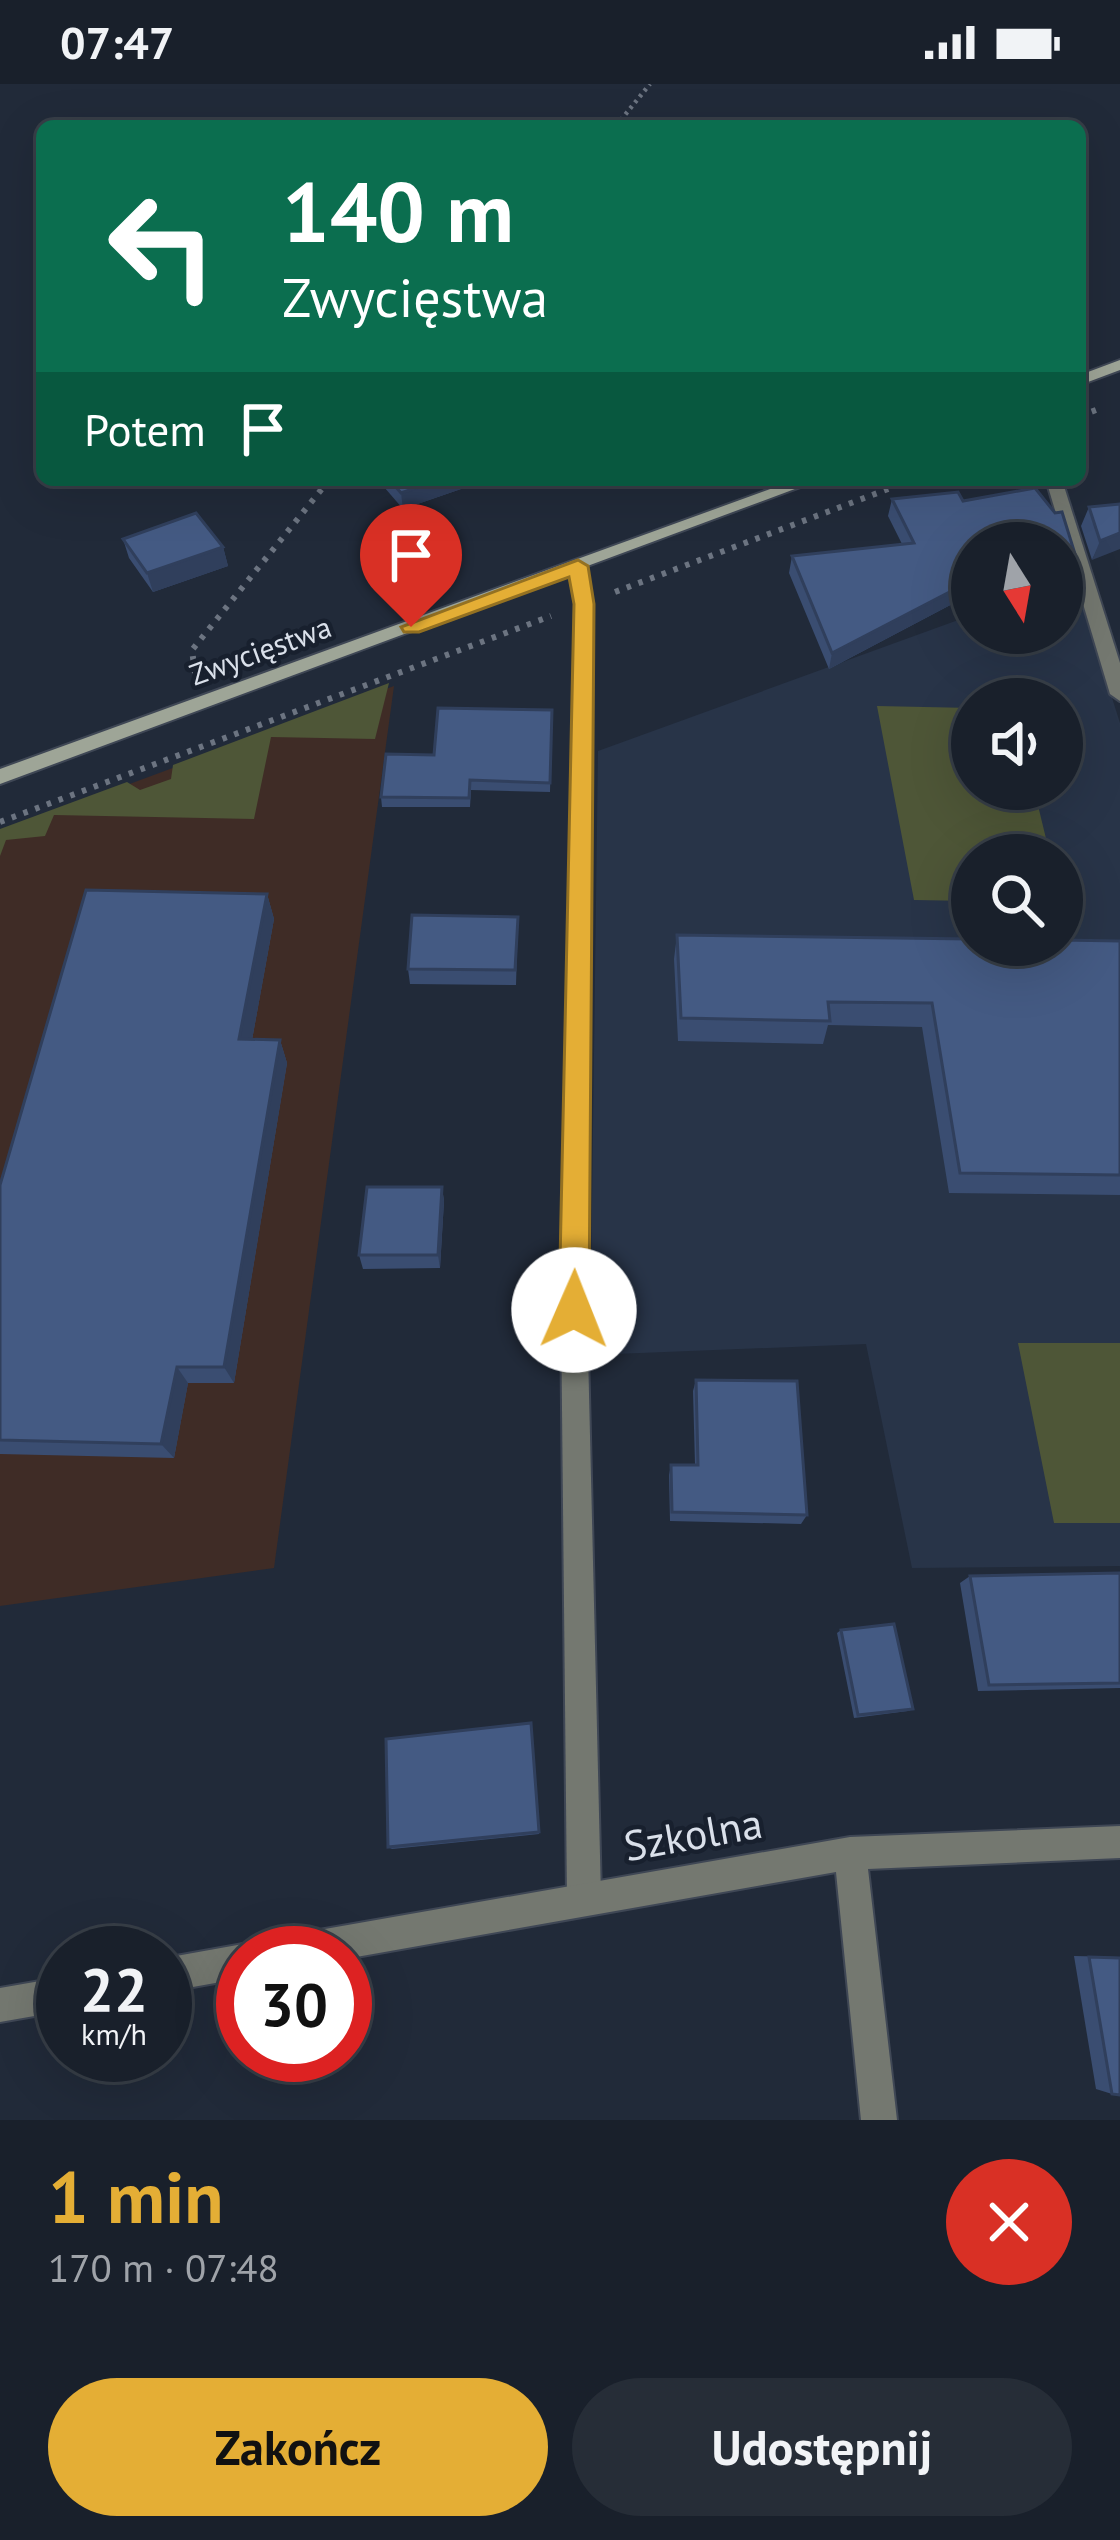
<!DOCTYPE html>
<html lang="pl">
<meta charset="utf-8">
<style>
body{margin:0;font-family:"PT Sans",sans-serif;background:#262d37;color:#f1f3f6;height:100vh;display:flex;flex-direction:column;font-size:45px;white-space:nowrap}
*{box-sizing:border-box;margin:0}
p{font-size:39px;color:#9fa3a9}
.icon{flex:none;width:66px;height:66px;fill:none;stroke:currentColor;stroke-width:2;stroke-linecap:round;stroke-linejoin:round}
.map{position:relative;height:2036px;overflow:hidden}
.side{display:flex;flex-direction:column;background:#19202b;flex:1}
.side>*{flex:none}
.guide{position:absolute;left:36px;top:36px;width:1050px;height:366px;border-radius:18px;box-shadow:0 12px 48px #0002,0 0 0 3px #373e47;background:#0b6e4f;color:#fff;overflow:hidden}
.needle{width:78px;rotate:169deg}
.tools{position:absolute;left:951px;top:438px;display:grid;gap:24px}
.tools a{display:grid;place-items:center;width:132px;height:132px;border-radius:50%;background:#19202b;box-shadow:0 12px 48px #0002,0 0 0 3px #373e47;font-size:60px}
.speed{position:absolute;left:36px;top:1842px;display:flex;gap:24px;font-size:60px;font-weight:700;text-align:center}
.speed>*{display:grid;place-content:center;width:156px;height:156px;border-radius:50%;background:#19202b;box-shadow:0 12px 48px #0002,0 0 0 3px #373e47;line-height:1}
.speed small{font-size:30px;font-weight:400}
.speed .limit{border:18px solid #d22;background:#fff;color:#111}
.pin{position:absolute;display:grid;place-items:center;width:102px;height:102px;color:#fff;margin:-123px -51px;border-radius:50% 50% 50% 0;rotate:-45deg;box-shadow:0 0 12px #0007}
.pin .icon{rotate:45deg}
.me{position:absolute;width:132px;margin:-66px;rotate:1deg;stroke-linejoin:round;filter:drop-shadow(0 0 9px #0008)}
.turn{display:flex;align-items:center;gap:42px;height:252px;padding:0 48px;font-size:54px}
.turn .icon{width:156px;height:156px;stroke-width:2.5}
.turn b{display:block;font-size:84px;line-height:102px}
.then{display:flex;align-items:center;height:114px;padding:0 48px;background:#0003;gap:24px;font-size:45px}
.round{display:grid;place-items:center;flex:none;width:126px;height:126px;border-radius:63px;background:#262d37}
.summary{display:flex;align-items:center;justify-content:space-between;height:204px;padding:0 48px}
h1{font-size:72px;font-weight:600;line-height:90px;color:#e4ae35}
.action{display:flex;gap:24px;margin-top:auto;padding:24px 48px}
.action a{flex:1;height:138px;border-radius:72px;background:#e4ae35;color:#111;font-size:48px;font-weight:600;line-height:138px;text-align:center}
.action a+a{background:#262d37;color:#f1f3f6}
.status{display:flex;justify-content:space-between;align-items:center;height:84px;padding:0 60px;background:#19202b;direction:ltr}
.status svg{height:33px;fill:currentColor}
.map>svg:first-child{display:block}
.commercial{fill:#3f2c26}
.built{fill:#283448;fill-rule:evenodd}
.green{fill:#4e5637}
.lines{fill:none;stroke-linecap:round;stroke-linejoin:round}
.service-casing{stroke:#3f4755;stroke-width:4}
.pedestrian-casing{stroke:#3f4755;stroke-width:4}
.minor-casing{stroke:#3f4755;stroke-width:4}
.secondary-casing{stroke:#3f4755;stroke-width:4}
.path-far1{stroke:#6c7481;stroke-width:4.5;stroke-dasharray:3 4.5;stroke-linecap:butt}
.path{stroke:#6c7481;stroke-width:6;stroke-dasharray:4.5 8;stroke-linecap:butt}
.service{fill:#747870;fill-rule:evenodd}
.pedestrian{fill:#747870;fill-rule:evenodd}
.minor{fill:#747870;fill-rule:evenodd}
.secondary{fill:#9ea597;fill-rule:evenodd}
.wall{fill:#3a4d71}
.shaded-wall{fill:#303f5c}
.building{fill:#445a83;stroke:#303f5c;stroke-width:3}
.route{fill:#e4ae35;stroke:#947122;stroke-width:3}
.labels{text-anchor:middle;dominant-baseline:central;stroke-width:9;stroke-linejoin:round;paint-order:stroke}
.far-street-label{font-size:30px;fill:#dae0ea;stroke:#18202e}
.near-street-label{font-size:42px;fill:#dae0ea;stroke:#18202e}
</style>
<div class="status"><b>07:47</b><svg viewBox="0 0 49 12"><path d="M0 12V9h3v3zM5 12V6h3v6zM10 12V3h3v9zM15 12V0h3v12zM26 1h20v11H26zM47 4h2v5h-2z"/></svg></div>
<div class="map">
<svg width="1120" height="2036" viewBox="0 0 1120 2036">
<rect width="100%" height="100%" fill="#212a39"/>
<path class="commercial" d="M394,602l-120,882 -274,38v-774z"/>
<path class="built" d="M1074,494l46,145v843l-208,2 -46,-224 -276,11 8,-604 374,-136v18h90v-51zM972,615h90v90h-90zM972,771h90v90h-90z"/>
<path class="green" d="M389,599l-14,56 -104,-2 -17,82 -200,-4 -9,21 -39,4 -6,16v-27l127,-47 13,8 31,-11 2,-14z
M877,622l95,2v81h62l16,66h-78v46l-58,-1z
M1018,1259h102v180h-66z"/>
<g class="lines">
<g class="service-casing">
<path id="service" d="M1046,396h16l58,183v38l-10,-7z"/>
</g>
<g class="pedestrian-casing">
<path id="pedestrian" d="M574,1214l9,3 4,9 14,588 -5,12 -12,5 -12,-5 -5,-12 -6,-588 4,-9z"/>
</g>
<g class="minor-casing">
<path id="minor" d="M577,476l9,6 7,38 -6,706 -4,9 -9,3 -9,-3 -4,-9 14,-706 -7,-38z
M1120,1742v32l-252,11 29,251h-36l-25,-248 -491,87v-6h-77l5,-12 12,-5 565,-99z
M243,1860l14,9h-14v25l-78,14v-34z
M63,1893v34l-63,11v-34z"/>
</g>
<g class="secondary-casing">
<path id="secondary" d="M1120,276v10l-40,15v-10z
M795,396h24l-819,304v-15z"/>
</g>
<path class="path-far1" d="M616,42l34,-42"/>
<path class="path" d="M1080,332l16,-6
M615,508l297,-112
M195,589l-3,-23 137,-170
M0,738l551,-206"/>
<use href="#service" class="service"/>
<use href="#pedestrian" class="pedestrian"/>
<use href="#minor" class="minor"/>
<use href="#secondary" class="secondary"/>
</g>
<path class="wall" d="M378,396h83v9l-58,20z
M1035,404l20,25 7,-1 13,42 -7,17 -6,2v-30h-90v43l-12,1 -4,15 -127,67 -40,-96 3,-17 110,-12 -14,-28 4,-17 66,-7 5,9z
M1120,420l-28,56 -11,-34 8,-19z
M123,455l100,8 5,19 -75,26 -24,-34z
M552,626l-2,82 -79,-2 -1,17h-88l-1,-10 53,-42z
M267,810l7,25 -22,121h28l7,23 -53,320h-46l-14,75 -174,-4v-269z
M518,833l-2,68 -106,-1 -2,-15z
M677,851l443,6v254l-171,-2 -27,-166 -94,-2 -5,19 -145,-3 -4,-82z
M442,1103l2,14 -4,67 -77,1 -4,-14z
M696,1296l111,135 -6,9 -131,-3 -1,-46 2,-10h24l-2,-74z
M1120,1489v115l-142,3 -18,-108 10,-7z
M841,1546l72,79 -5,2 -54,7 -17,-85z
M531,1639l8,111 -147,15 -4,-2z
M1074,1872l46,1v138l-8,-1 -16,-5z"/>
<path class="shaded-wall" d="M439,396h22v9l-58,20 -2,-16z
M1120,449v16l-28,11 8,-19z
M223,463l5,19 -75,26 -6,-19z
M1075,470l-7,17 -6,2v-15z
M961,502l-5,16 -127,67 3,-16z
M267,810l7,25 -26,143 -9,-23z
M280,956l7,23 -53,320 -10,-16z
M442,1103l2,14 -4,67 -2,-13z
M177,1283l11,16 -14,75 -13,-14z"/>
<path class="building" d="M390,396h49l-38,13z
M1035,404l20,25 7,-1 13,42 -13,4v-15h-90v27l-12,1 1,15 -129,67 -40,-97 122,-13 -22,-44 66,-7 5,9z
M1120,420v29l-20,8 -11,-34z
M196,429l27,34 -76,26 -24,-34z
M438,624l114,2 -2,73 -80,-3 -1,18 -88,-1 5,-43 48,1z
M86,806l181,4 -28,145 41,1 -56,327h-47l-16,77 -161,-4v-255z
M412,831l106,2 -3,53 -107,-1z
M677,851l295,4v6h90v-5l58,1v234l-160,-2 -28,-170 -104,-1 2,19 -149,-3z
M367,1103h75l-4,68h-79z
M696,1296l101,1 10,134 -135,-3 -1,-47h27z
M1120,1489v110l-131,2 -19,-109z
M894,1540l19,85 -55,6 -17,-85z
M531,1639l8,109 -151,15 -2,-108z
M1089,1873l31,1v137l-8,-1z"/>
<path class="route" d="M578,476l10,6 6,38 -5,706 -5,10 -10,4 -11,-4 -4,-10 15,-706 -5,-27 -150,55h-15l-3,-5z"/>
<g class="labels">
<g class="far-street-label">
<text transform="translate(260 566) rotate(-20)">Zwycięstwa</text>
</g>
<g class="near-street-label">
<text transform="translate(693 1750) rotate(-10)">Szkolna</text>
</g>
</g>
</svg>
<div class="tools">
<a><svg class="needle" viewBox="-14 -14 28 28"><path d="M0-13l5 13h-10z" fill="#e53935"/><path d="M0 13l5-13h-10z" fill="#9fa3a9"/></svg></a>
<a><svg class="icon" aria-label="sound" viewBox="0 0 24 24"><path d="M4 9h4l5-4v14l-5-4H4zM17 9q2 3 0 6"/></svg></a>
<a><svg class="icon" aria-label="search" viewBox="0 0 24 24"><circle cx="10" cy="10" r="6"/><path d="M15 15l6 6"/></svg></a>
</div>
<div class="speed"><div>22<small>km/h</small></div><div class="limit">30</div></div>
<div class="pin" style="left:411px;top:543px;background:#d93025"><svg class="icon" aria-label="arrive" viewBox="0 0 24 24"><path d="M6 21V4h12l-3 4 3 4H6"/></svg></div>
<svg class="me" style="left:574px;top:1226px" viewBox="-20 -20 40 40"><circle r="19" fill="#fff"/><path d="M0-13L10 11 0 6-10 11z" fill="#e4ae35"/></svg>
<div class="guide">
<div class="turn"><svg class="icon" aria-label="left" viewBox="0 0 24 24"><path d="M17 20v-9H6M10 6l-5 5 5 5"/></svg><div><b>140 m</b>Zwycięstwa</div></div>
<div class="then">Potem<svg class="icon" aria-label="arrive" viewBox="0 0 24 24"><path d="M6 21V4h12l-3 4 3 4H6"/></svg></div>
</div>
</div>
<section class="side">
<div class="summary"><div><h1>1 min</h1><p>170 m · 07:48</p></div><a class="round" style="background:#d93025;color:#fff"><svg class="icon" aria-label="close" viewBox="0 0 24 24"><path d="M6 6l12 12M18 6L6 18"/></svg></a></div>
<div class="action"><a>Zakończ</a><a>Udostępnij</a></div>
</section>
